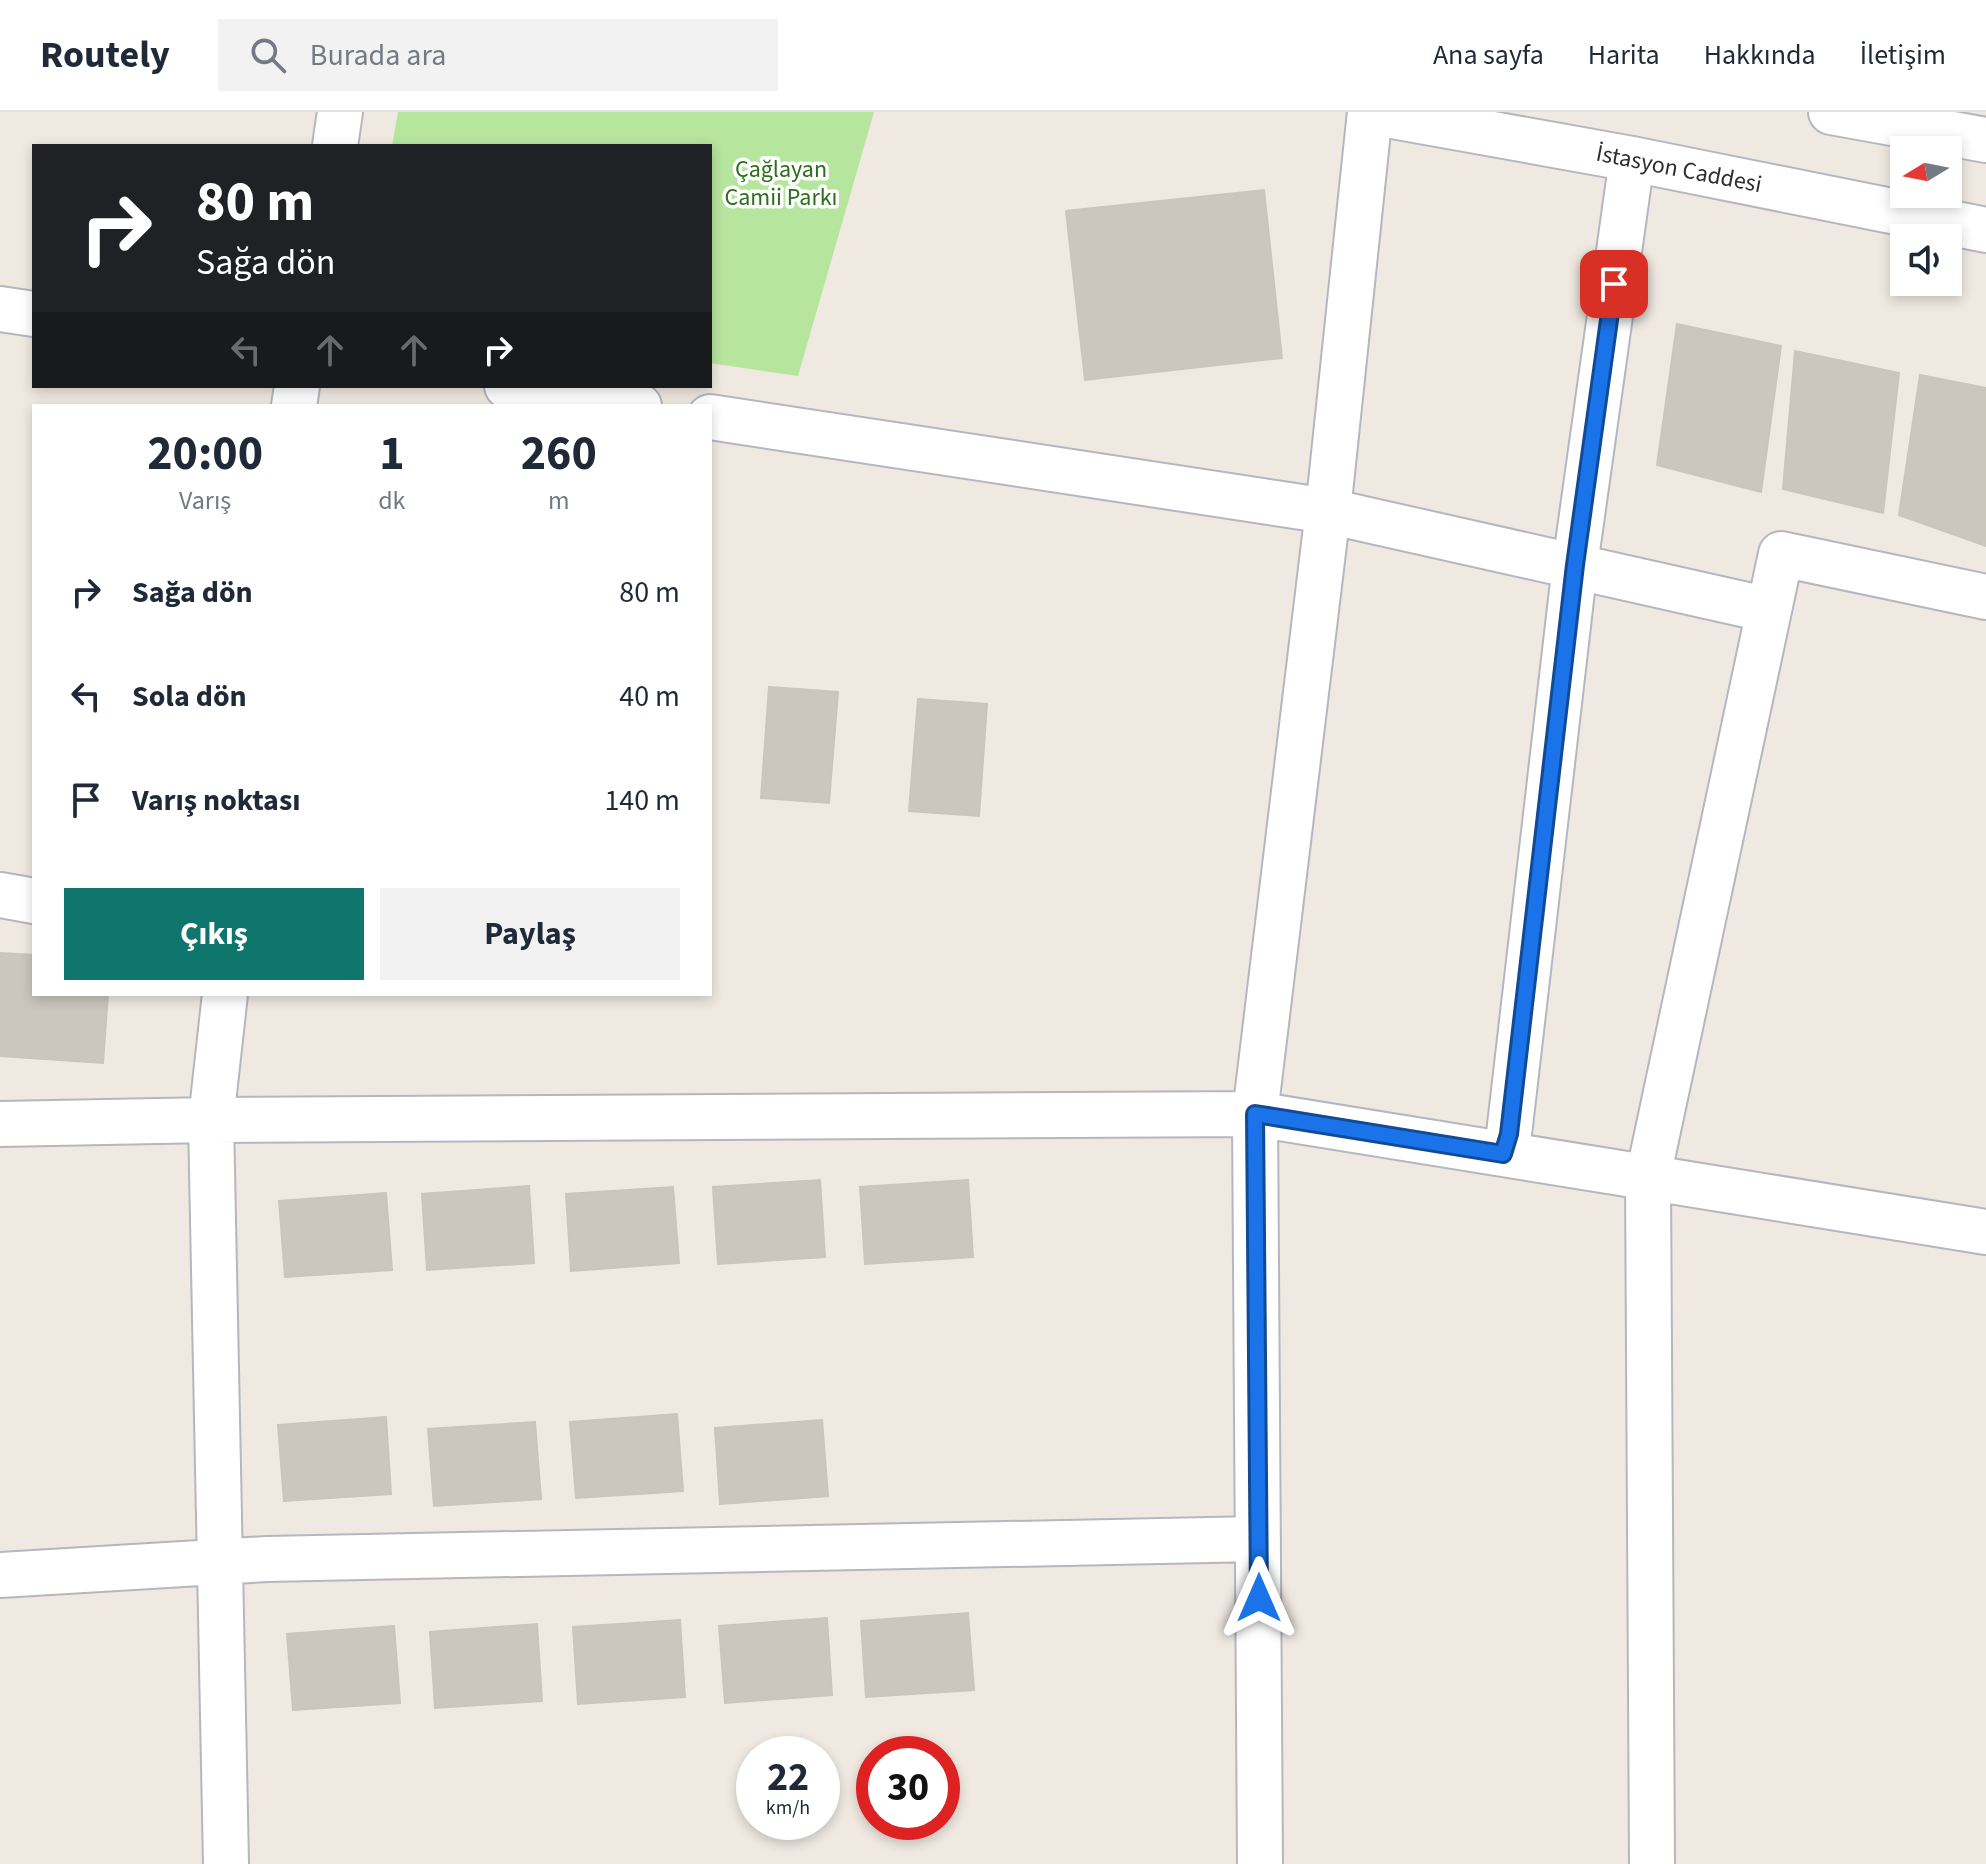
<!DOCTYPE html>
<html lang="tr">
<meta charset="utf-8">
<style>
body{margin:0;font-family:"Source Sans 3",sans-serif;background:#f2f2f3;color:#1f2937;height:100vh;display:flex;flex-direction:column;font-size:30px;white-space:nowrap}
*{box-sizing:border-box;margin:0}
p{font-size:26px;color:#747a83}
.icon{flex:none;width:44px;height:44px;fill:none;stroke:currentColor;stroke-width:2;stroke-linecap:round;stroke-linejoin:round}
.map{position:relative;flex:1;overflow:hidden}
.sheet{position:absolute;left:32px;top:292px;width:680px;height:592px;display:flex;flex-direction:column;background:#fff;border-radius:0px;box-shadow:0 4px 12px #0003}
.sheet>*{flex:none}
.banner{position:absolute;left:32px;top:32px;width:680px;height:244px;border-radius:0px;box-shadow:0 4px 12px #0003;background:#202124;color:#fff;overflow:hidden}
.needle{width:52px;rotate:260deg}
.buttons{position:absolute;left:1890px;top:24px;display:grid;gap:16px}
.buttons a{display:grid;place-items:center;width:72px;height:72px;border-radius:0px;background:#fff;box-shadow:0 4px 12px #0003;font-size:40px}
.speed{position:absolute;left:736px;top:1624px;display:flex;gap:16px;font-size:40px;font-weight:700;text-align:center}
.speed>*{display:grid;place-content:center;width:104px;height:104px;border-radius:50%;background:#fff;box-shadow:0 4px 12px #0003;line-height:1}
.speed small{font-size:20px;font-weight:400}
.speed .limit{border:12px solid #d22;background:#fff;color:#111}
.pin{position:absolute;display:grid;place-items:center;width:68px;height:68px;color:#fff;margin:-34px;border-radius:16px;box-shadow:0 4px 12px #0006}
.me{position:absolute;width:88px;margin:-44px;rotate:0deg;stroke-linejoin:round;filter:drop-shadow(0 0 6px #0008)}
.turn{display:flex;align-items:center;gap:28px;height:168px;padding:0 32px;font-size:36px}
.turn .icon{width:104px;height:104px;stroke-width:2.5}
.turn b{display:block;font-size:56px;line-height:68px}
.lanes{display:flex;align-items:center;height:76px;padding:0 32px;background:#0003;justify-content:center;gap:40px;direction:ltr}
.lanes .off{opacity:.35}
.eta{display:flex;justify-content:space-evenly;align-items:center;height:136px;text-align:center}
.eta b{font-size:48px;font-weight:700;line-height:56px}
.action{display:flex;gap:16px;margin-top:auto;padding:16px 32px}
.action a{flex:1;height:92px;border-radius:0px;background:#0f766e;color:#fff;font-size:32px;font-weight:700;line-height:92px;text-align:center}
.action a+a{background:#f2f2f3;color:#1f2937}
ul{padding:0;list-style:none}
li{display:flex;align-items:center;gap:24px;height:104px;padding:0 32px}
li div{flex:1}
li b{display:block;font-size:30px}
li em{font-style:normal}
header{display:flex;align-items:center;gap:48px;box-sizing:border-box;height:112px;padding:0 40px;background:#fff;border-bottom:2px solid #e0e1e3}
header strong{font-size:38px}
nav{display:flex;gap:44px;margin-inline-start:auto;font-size:28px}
.search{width:560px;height:72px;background:#f2f2f3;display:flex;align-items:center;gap:20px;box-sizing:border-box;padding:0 28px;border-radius:0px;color:#747a83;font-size:30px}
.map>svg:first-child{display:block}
.green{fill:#b6e59e}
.building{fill:#cbc7bf;stroke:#cbc5ba;stroke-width:2}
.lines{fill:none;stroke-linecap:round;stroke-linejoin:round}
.minor-casing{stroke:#b4b7c1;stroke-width:48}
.secondary-casing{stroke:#b4b7c1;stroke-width:48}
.minor{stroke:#fff;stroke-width:44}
.secondary{stroke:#fff;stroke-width:44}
.route-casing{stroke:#114b97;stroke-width:20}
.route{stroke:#1a73e8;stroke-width:14}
.labels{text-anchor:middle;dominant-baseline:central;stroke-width:7;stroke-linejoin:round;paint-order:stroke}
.park-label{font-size:24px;fill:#2c6e1b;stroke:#fff}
.street-label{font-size:24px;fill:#2e2e2e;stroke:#fff}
</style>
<header>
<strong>Routely</strong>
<div class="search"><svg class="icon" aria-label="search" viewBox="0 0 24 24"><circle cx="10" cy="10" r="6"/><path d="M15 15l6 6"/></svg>Burada ara</div>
<nav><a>Ana sayfa</a><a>Harita</a><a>Hakkında</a><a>İletişim</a></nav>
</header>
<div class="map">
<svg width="1986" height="1752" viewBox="0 0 1986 1752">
<rect width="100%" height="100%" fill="#efe9e1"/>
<path class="green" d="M398,0h476l-76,264 -88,-13v-217h-318z"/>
<path class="building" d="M1264,78l18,168 -197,22 -19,-169z
M1677,212l104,22 -20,146 -104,-27z
M1795,239l104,22 -16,140 -100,-24z
M1920,263l66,13v158l-87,-31z
M769,575l69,5 -9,111 -68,-5z
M918,587l69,5 -8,112 -70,-5z
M0,841l34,2v39h74l-5,69 -103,-7z
M820,1068l5,77 -107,7 -5,-77z
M968,1068l5,77 -108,7 -5,-77z
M529,1074l5,77 -107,7 -5,-76z
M673,1075l6,76 -108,8 -5,-77z
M386,1081l6,77 -107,7 -6,-76z
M677,1302l6,77 -107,7 -6,-76z
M386,1305l5,77 -107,7 -6,-76z
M822,1308l6,76 -108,8 -5,-76z
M535,1310l6,77 -107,7 -6,-77z
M968,1501l6,77 -108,7 -5,-76z
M827,1506l5,77 -107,8 -6,-77z
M680,1508l5,77 -107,7 -5,-77z
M537,1512l5,77 -107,7 -5,-76z
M394,1514l6,77 -107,7 -6,-76z"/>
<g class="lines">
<g class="minor-casing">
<path id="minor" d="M1370,0l-42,399 -73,603 731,118
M335,34l5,-34
M0,197l34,5
M507,274l132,20
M294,294l3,-20
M710,305l618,94 441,99
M0,783l34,6
M225,882l-14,126 15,744
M0,1012l211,-4 1044,-6 5,750
M1503,1042l6,-20 66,-569 57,-406
M0,1463l267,-16 991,-20
M1652,1752l-4,-687 133,-623 205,43"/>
</g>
<g class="secondary-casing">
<path id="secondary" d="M1370,0l262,47 354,71
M1831,0l155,28"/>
</g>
<use href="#minor" class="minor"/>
<use href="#secondary" class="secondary"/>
</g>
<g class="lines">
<g class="route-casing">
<path id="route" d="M1259,1486l-4,-484 248,40 6,-20 66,-569 39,-281"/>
</g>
<use href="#route" class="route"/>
</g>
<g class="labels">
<g class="park-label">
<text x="781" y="57">Çağlayan<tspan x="781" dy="28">Camii Parkı</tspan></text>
</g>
<g class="street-label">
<text transform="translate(1679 57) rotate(11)">İstasyon Caddesi</text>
</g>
</g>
</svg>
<div class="buttons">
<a><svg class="needle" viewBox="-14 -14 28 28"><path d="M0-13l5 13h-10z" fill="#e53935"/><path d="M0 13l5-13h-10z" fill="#747a83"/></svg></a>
<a><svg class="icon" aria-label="sound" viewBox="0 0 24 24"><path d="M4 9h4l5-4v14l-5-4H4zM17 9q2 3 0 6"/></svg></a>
</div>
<div class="speed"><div>22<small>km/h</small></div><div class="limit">30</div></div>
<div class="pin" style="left:1614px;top:172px;background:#d93025"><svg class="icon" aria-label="arrive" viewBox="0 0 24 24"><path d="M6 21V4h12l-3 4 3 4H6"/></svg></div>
<svg class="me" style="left:1259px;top:1486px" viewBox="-20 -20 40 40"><path d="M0-17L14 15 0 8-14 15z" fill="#1a73e8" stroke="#fff" stroke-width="4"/></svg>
<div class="banner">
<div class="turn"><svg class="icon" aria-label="right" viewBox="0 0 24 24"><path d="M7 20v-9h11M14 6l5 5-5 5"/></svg><div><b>80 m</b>Sağa dön</div></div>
<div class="lanes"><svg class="icon off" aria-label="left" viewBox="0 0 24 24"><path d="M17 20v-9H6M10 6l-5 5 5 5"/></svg><svg class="icon off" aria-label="ahead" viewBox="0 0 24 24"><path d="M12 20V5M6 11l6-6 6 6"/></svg><svg class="icon off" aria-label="ahead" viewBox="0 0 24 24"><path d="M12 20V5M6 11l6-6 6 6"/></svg><svg class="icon" aria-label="right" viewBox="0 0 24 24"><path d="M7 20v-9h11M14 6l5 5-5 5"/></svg></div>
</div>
<section class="sheet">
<div class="eta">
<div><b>20:00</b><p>Varış</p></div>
<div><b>1</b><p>dk</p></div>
<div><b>260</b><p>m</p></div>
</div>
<ul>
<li><svg class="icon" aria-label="right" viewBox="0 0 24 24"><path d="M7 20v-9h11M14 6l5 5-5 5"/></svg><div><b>Sağa dön</b></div><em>80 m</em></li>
<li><svg class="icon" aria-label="left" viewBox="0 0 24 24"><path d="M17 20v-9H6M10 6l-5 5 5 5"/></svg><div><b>Sola dön</b></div><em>40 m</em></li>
<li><svg class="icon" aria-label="arrive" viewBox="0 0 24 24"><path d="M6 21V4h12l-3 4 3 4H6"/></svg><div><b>Varış noktası</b></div><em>140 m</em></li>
</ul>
<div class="action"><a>Çıkış</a><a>Paylaş</a></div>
</section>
</div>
